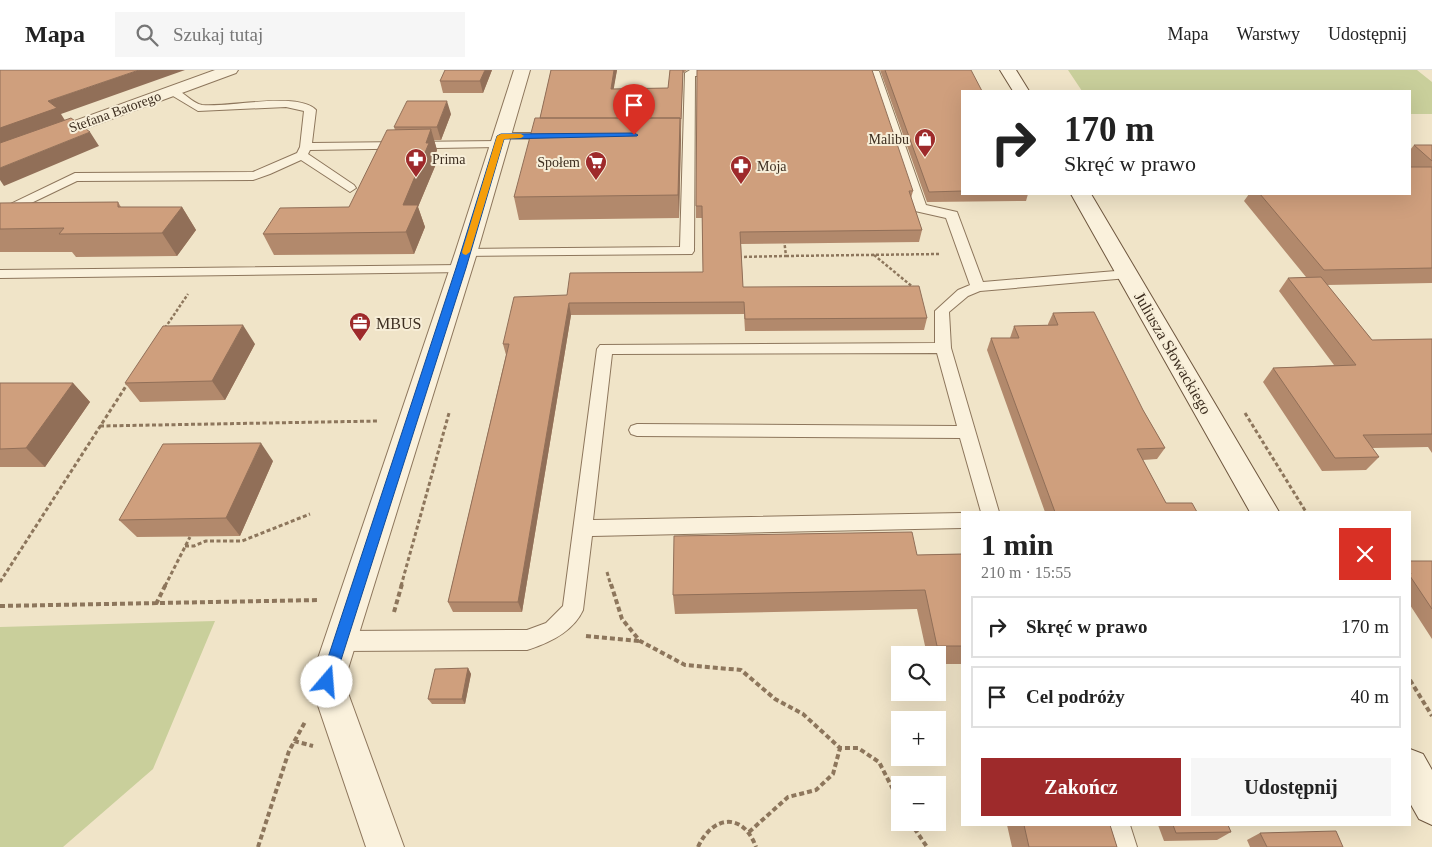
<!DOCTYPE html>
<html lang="pl">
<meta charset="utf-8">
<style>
body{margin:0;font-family:Georgia,serif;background:#f6f6f6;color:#222;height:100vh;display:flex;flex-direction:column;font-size:19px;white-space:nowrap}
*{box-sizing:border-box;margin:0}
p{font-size:16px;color:#767676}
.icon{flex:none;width:28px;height:28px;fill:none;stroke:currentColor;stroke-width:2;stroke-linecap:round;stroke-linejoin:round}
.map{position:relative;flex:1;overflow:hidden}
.details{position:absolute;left:961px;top:441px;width:450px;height:315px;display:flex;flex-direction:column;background:#fff;border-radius:0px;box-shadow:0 5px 20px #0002}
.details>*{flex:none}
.guide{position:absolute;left:961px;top:20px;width:450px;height:105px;border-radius:0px;box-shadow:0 5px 20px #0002;background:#fff;color:#222;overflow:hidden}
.tools{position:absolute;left:891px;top:576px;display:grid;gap:10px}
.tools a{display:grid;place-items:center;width:55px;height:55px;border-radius:0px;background:#fff;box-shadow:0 5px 20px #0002;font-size:25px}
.pin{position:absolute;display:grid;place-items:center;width:42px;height:42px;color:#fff;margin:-51px -21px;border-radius:50% 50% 50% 0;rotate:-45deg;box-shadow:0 0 5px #0007}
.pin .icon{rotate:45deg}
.me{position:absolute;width:55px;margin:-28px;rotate:18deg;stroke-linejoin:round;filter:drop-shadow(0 0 4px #0008)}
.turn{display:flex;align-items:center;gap:18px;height:105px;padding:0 20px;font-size:22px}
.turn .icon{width:65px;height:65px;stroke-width:2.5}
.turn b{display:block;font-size:35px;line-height:42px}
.round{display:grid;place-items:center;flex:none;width:52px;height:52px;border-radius:0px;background:#f6f6f6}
.headline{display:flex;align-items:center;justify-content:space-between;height:85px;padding:0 20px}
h1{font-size:30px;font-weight:700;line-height:38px}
.primary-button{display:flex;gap:10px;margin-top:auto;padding:10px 20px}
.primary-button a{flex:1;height:58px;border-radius:0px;background:#9e2a2b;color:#fff;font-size:20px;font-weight:700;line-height:58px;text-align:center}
.primary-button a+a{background:#f6f6f6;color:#222}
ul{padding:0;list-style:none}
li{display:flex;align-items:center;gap:15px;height:62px;margin:0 10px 8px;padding:0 10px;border:2px solid #e0e0e0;border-radius:0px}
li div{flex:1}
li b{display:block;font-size:19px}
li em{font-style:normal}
header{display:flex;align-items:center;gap:30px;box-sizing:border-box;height:70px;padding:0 25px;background:#fff;border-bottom:1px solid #e0e0e0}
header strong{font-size:24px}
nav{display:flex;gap:28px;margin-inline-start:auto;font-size:18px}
.search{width:350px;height:45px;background:#f6f6f6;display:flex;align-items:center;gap:12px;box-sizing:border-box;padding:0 18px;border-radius:0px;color:#767676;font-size:19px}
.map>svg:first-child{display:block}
.green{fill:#c9cf9b}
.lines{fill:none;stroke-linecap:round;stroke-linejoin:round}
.lane-casing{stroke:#8d765c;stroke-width:2}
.street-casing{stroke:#8d765c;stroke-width:2}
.secondary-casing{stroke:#6f573f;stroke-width:2}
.path-far2{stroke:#8d765c;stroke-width:2.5;stroke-dasharray:3 2;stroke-linecap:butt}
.path-far1{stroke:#8d765c;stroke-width:3;stroke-dasharray:4 2.5;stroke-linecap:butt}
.path{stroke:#8d765c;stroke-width:4;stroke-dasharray:5 3;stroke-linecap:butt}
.lane{fill:#faf1dc;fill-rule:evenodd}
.street{fill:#faf1dc;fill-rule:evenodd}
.secondary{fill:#faf1dc;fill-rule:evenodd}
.wall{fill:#b2896c}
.shaded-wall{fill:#916f58}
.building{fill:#cf9f7d;stroke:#916f58}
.route{fill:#1a73e8;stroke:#114b97}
.slow{fill:#f59e0b}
.labels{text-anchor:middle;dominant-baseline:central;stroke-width:4;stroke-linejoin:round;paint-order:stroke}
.far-street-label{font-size:14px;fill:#3d2e20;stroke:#f7eed8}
.far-poi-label{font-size:14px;fill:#3d2e20;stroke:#f7eed8;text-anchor:end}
.poi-label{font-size:16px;fill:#3d2e20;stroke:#f7eed8;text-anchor:start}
.street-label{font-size:16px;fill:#3d2e20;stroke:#f7eed8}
</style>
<header>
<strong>Mapa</strong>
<div class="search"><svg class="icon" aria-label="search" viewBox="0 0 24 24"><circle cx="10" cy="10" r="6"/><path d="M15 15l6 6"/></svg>Szukaj tutaj</div>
<nav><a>Mapa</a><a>Warstwy</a><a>Udostępnij</a></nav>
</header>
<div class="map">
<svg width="1432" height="777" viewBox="0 0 1432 777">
<rect width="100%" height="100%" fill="#f0e4c8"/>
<path class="green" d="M1068,0h349l15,12v32h-22v-23h-328z
M215,551l-62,148 -90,78h-63v-220z"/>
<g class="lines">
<g class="lane-casing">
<path id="lane" d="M690,0h30l5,3 -5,3h-25l-1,175 -2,3 -231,2 -2,-3 7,-4 214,-2 5,-174z
M844,0l35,1 47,134 31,7 26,70 145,-12 5,1 2,3 -2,3 -5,1 -148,13 -12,5 -19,16 2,36 48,164h-18l-21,-74 -323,-2 -6,-2 -2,-4 2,-4 6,-2 320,2 -20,-73 -325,1 -19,166 369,-7v15l-370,8 -9,74c-10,22 -34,33 -56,40l-187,1 -7,-3 -3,-7 3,-7 7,-3 187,-1 19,-7 17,-17 34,-257 3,-4 335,-2v-32l23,-21 12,-5 -24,-67 -31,-7 -1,-3 -44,-134h-26z
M172,18c11,2 19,15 30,17 26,3 96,-14 114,5l-4,33 187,-2 6,3 -6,3 -189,3 -2,4 46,31 2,3 -6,4 -49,-32 -31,14 -17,6 -176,1 -77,37v-9l75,-36 178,-1 44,-19 3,-6 4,-36 -18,-4 -88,4 -30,-18 -1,-2z
M501,63h53l6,3 -6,3 -57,-1 -2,-2 2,-2z
M461,195l5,1 2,3 -2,3 -466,6v-8z
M1106,755h24l7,22h-24z"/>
</g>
<g class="street-casing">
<path id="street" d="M215,0h23l-2,3 -236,87v-12z
M514,0h16l-53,183 -133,429 60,165h-38l-56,-165 145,-429z"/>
</g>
<g class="secondary-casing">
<path id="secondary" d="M1000,0h16l13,21h-16z
M1071,124h20l188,318h-29z
M1410,679l13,5 9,16v55l-13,-6 -9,-16z"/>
</g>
<path class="path-far2" d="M874,185l40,33
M786,186l154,-2
M739,187l47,-1 -2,-17
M165,258l23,-34"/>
<path class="path-far1" d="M1245,343l61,99
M100,356l279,-5
M185,476h9l12,-5h36l68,-27
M607,502l4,14
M0,512l128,-199
M165,516l25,-49
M401,516l48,-173"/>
<path class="path" d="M611,514l11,35 18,22 45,24 56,5 34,29 28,15 37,34h18l21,14 21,41
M156,534l10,-20
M0,536l319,-6
M394,542l8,-28
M586,566l53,5
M1410,610l22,36
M294,671l19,5
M910,752l17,25
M749,762l39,-35 28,-7 17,-16 7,-26
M258,777l31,-96 16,-29
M698,777c15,-32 45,-35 58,0"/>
<use href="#lane" class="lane"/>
<use href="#street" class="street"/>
<use href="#secondary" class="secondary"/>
</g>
<path class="wall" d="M492,0l-9,23h-40l-3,-12z
M551,0h66l-4,19 55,-1 2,-18h17l-4,3 -2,56 -2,89 -160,2 -5,-23 26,-79z
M880,0h91l-9,21v103h66l-2,7 -99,1z
M451,44l-10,26h-7l3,10 -3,8 2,6 -18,43 7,20 -11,27 -140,1 -11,-21 86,-27 46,-77 -1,-3z
M1414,75h18v138l-105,2 45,55 60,-1v114l-4,-6 -56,1 7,9 -13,13 -44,1 -59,-89 10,-14 61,-3 -55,-74 9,-13 18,-1 -62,-76 5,-7h161l1,-27 -1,-1v-16z
M913,121l-2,7 11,32 -3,12 -178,2 2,43 184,31 -3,12 -179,1 -1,-17 -173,1 -49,297h-69l-5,-10 58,-247 -3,-11 64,-49 136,-23 -1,-54h-6v-12z
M118,132l3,5h61l14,23 -19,26 -101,1 -4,-5h-72v-49z
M1053,243l90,97 22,38 -8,11 -14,1 23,43 31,9h-152l-58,-162 4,-12h19l4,-12 34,-1v-1z
M255,274l-30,56 -85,2 -15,-19z
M0,313h73l17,19 -45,65h-45z
M273,391l-33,75 -103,1 -18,-17z
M962,484v110h-24v-9h-11l-10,-46 -242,5 -2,-19 244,-40z
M1410,491h22v78l-22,-34z
M468,598l3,6 -6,30h-33l-4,-5z
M1007,755h103l7,22h-105z
M1158,755h70l3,7 -14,8 -53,1z
M1260,763l83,14h-93l-3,-7z"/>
<path class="shaded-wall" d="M139,0h46l-124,44 5,8 -66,24v-18l48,-27z
M485,0h7l-9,23 -3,-12z
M614,0h3l-5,29 -1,-10z
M447,31l4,13 -10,26 -4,-13z
M680,48l1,22 -2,78 -1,-23z
M431,59l6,21 -3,8 2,6 -18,43 7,20 -11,27 -8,-22 -3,-27z
M90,62l9,14 -95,40 -4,-6v-12z
M182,137l14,23 -19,26 -15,-23z
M569,233l2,12 -49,297 -4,-10z
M243,255l12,19 -30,56 -13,-19z
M73,313l17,19 -45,65 -19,-19z
M261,373l12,18 -33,75 -14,-18z
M468,598l3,6 -6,30 -3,-5z"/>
<path class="building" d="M0,0h139l-91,31 9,7 -57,20z
M445,0h40l-5,11h-40z
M551,0h63l-3,19 57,-1 2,-18h13l-2,49 -1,-1h-140z
M697,0h175l41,121h-4l13,39 -182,2 3,55 176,-1 8,32 -182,1 -1,-17 -175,1 -51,299h-70l61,-258h-6l11,-47 53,-2 3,-22 133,-1 -1,-66h-6z
M885,0h86l11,21h-20v100l-33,1z
M407,31h40l-10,26h-43z
M71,48l19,14 -90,36v-25z
M535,48h145l-2,77 -164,2z
M431,59l-5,14h3l-26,62h15l-12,27 -143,2 17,-26 69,-1 38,-77z
M1414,75h18v16z
M1410,97h22v101l-108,2 -64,-76h150z
M118,132v5h64l-20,26 -103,1 5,-6 -64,1v-26z
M1321,207l51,63 60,-1v95l-69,1 16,22 -44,1 -62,-90 83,-3 -68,-87z
M1094,242l49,98 22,38 -28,1 29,54h26l5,9h-142l-64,-174h28l-5,-12 44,-1 -5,-12z
M243,255l-31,56 -87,2 38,-57z
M0,313h73l-47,65 -26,1z
M261,373l-35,75 -107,2 44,-76z
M912,462l5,23 45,-1v92h-25l-12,-56 -252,5 1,-59z
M1410,491h22v48l-22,-33v-2h1l-1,-2z
M468,598l-6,31h-34l7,-30z
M1024,755h86l7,22h-88z
M1173,755h55l3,7 -55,1z
M1336,761l7,16h-76l-7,-14z"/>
<path class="route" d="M634,63l4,2 -1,1 -133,3 -38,129 -132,414 -2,5 -5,2 -5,-2 -2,-5 136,-414 41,-132 4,-2z"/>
<path class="slow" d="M501,64h20l3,2 -3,2 -17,1 -34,113 -4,3 -3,-1 -1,-2 35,-116z"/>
<defs>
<g id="shop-pin" transform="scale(1.125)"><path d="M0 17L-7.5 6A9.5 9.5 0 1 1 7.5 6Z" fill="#9e2a2b" stroke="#f7eed8"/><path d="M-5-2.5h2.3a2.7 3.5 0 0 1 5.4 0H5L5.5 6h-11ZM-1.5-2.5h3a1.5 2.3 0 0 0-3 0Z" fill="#fff"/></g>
<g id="pharmacy-pin" transform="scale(1.125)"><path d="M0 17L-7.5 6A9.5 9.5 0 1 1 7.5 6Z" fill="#9e2a2b" stroke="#f7eed8"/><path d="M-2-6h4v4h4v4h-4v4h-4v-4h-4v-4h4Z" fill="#fff"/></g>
<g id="supermarket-pin" transform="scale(1.125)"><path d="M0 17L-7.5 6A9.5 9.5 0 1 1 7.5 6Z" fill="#9e2a2b" stroke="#f7eed8"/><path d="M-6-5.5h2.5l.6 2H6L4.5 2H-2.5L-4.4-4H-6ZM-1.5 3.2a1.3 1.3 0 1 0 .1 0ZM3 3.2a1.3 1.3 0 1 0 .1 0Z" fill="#fff"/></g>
<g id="office-pin" transform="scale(1.125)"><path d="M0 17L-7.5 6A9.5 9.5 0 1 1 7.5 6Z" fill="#9e2a2b" stroke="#f7eed8"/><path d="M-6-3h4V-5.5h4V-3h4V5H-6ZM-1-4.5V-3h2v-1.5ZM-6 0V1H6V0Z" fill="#fff"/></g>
</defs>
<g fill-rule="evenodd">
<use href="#shop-pin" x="925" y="69"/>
<use href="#pharmacy-pin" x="416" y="89"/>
<use href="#supermarket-pin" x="596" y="92"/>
<use href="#pharmacy-pin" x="741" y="96"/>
<use href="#office-pin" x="360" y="253"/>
</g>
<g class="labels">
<g class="far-street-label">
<text transform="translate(115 42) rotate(-20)">Stefana Batorego</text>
</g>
<g class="far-poi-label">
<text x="909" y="69">Malibu</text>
<text x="432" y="89" text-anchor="start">Prima</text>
<text x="580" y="92">Społem</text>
<text x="757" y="96" text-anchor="start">Moja</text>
</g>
<g class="poi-label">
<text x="376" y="253">MBUS</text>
</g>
<g class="street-label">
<text transform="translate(1173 283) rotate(60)">Juliusza Słowackiego</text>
</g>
</g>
</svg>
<div class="tools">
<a><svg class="icon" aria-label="search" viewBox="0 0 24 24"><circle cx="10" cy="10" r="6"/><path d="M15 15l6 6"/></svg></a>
<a>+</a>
<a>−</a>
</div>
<div class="pin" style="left:634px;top:65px;background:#d93025"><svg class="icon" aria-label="arrive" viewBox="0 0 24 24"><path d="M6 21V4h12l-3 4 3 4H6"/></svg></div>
<svg class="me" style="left:327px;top:612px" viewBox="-20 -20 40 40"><circle r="19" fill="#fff"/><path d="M0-13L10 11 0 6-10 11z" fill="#1a73e8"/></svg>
<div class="guide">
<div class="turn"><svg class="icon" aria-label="right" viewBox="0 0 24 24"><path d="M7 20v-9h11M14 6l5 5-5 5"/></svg><div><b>170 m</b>Skręć w prawo</div></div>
</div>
<section class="details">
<div class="headline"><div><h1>1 min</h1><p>210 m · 15:55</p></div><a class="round" style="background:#d93025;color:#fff"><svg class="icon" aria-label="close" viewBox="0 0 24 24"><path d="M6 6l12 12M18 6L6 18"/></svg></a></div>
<ul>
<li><svg class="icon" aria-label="right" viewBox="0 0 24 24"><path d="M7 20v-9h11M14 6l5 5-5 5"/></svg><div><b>Skręć w prawo</b></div><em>170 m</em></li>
<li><svg class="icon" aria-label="arrive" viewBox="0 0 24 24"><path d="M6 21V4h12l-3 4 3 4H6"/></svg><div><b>Cel podróży</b></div><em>40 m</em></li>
</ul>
<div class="primary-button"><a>Zakończ</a><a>Udostępnij</a></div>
</section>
</div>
